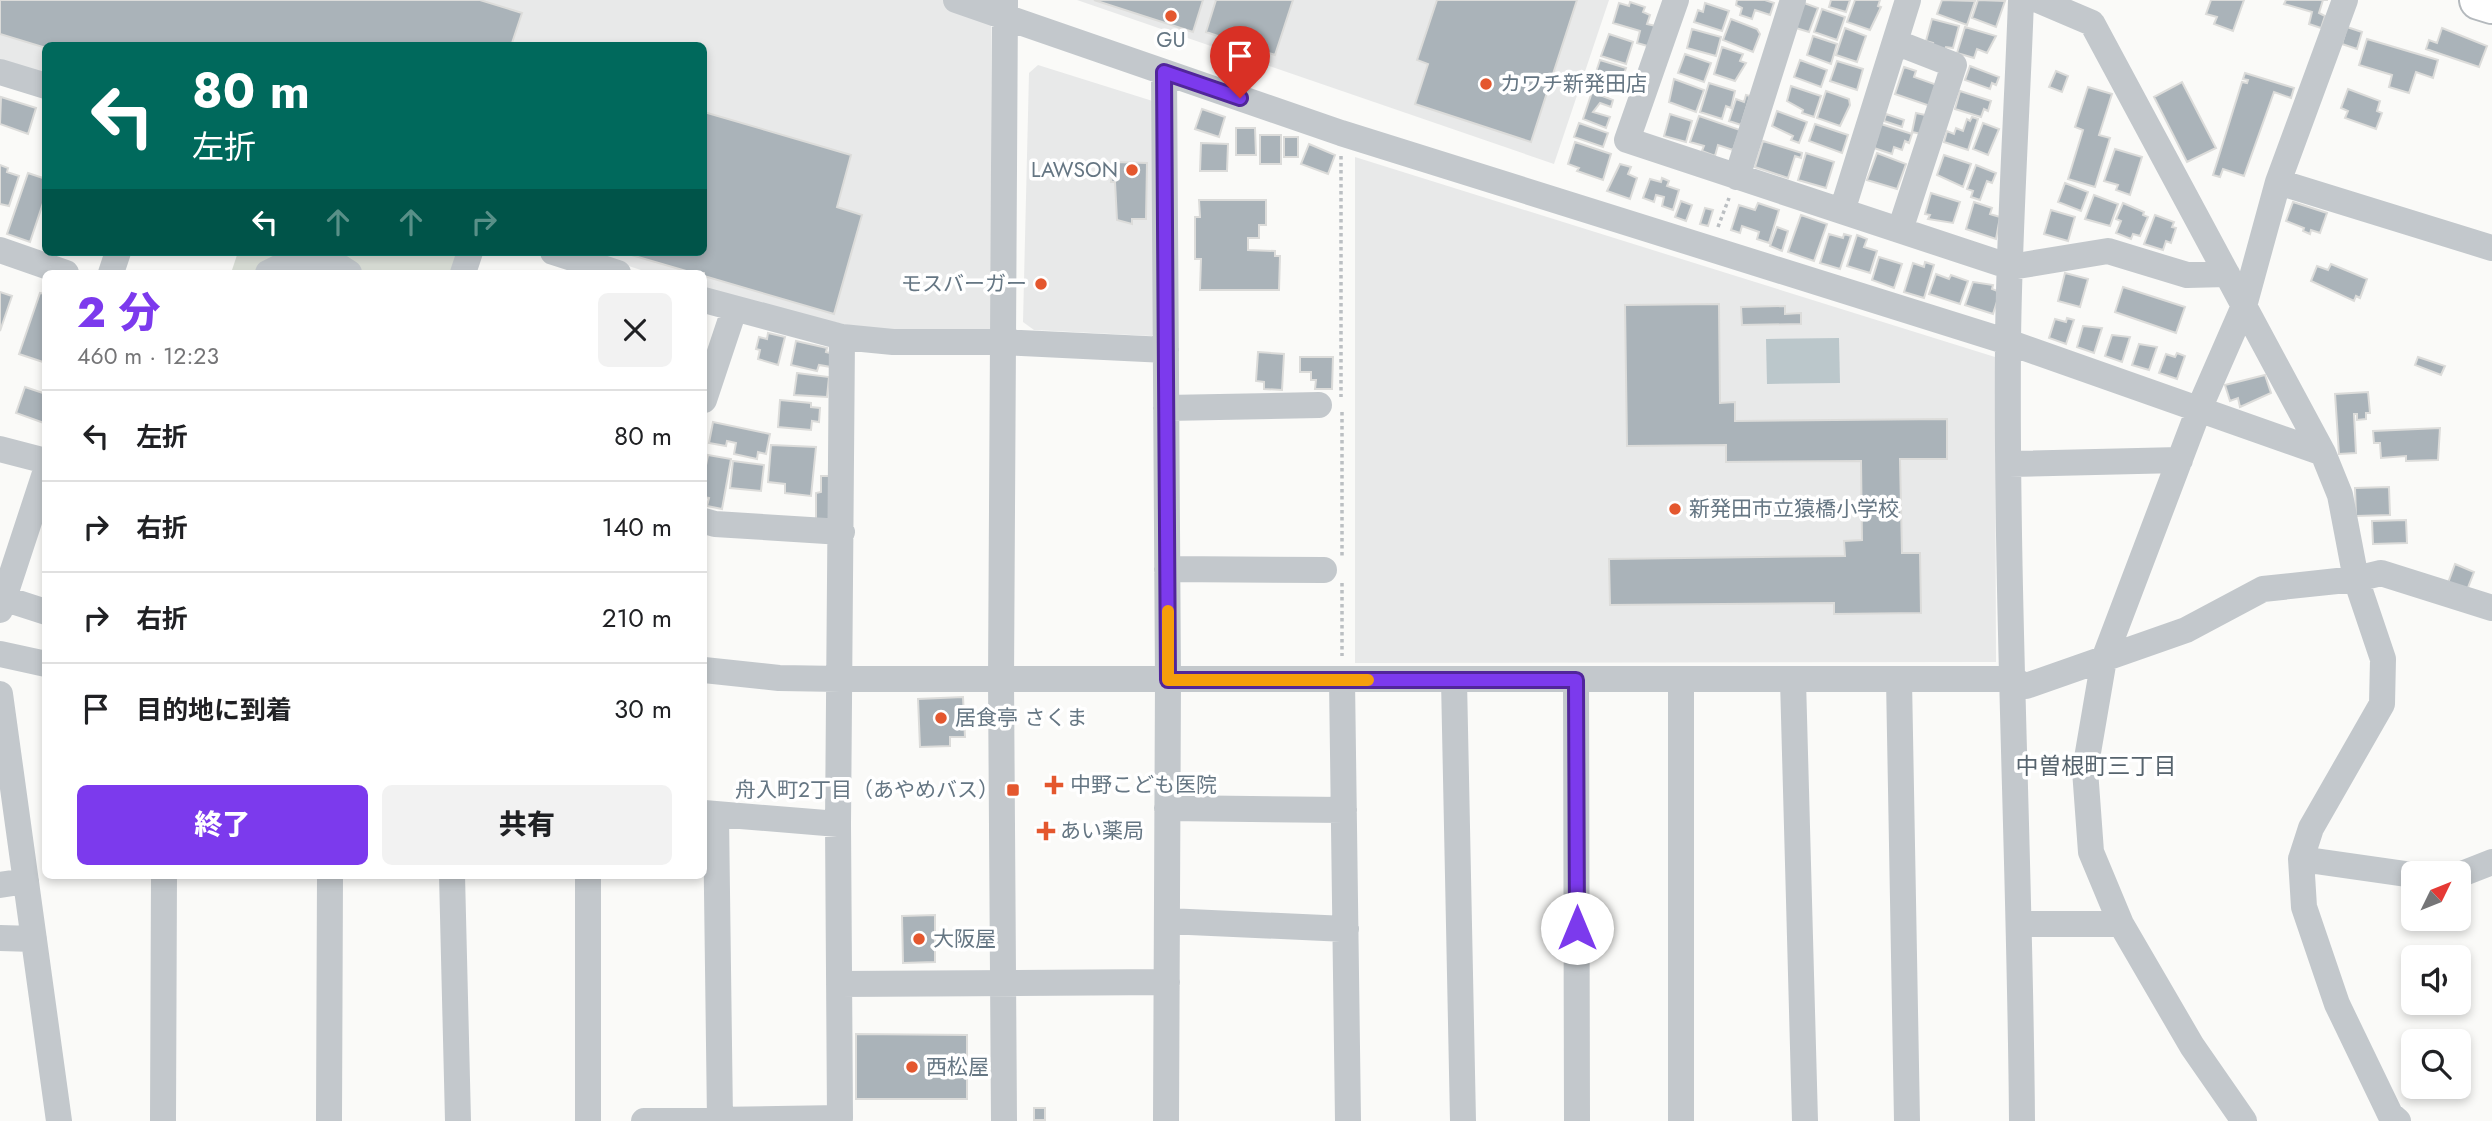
<!DOCTYPE html>
<html lang="ja">
<meta charset="utf-8">
<style>
body{margin:0;font-family:Jost,"Noto Sans JP",sans-serif;background:#f2f2f2;color:#202124;height:100vh;display:flex;flex-direction:column;font-size:26px;white-space:nowrap}
*{box-sizing:border-box;margin:0}
p{font-size:23px;color:#757577}
.icon{flex:none;width:38px;height:38px;fill:none;stroke:currentColor;stroke-width:2;stroke-linecap:round;stroke-linejoin:round}
.map{position:relative;flex:1;overflow:hidden}
.panel{position:absolute;left:42px;top:270px;width:665px;height:609px;display:flex;flex-direction:column;background:#fff;border-radius:10px;box-shadow:0 4px 10px #0003}
.panel>*{flex:none}
.top-card{position:absolute;left:42px;top:42px;width:665px;height:214px;border-radius:10px;box-shadow:0 4px 10px #0003;background:#00695c;color:#fff;overflow:hidden}
.needle{width:46px;rotate:47deg}
.buttons{position:absolute;left:2401px;top:861px;display:grid;gap:14px}
.buttons a{display:grid;place-items:center;width:70px;height:70px;border-radius:10px;background:#fff;box-shadow:0 4px 10px #0003;font-size:35px}
.pin{position:absolute;display:grid;place-items:center;width:60px;height:60px;color:#fff;margin:-72px -30px;border-radius:50% 50% 50% 0;rotate:-45deg;box-shadow:0 0 7px #0007}
.pin .icon{rotate:45deg}
.me{position:absolute;width:77px;margin:-38px;rotate:0deg;stroke-linejoin:round;filter:drop-shadow(0 0 5px #0008)}
.turn{display:flex;align-items:center;gap:24px;height:147px;padding:0 35px;font-size:32px}
.turn .icon{width:91px;height:91px;stroke-width:2.5}
.turn b{display:block;font-size:49px;line-height:60px}
.lanes{display:flex;align-items:center;height:66px;padding:0 35px;background:#0003;justify-content:center;gap:35px;direction:ltr}
.lanes .off{opacity:.35}
.round{display:grid;place-items:center;flex:none;width:74px;height:74px;border-radius:10px;background:#f2f2f2}
.head{display:flex;align-items:center;justify-content:space-between;height:119px;padding:0 35px}
h1{font-size:42px;font-weight:800;line-height:52px;color:#7c3aed}
.action{display:flex;gap:14px;margin-top:auto;padding:14px 35px}
.action a{flex:1;height:80px;border-radius:10px;background:#7c3aed;color:#fff;font-size:28px;font-weight:800;line-height:80px;text-align:center}
.action a+a{background:#f2f2f2;color:#202124}
ul{padding:0;list-style:none}
li{display:flex;align-items:center;gap:21px;height:91px;padding:0 35px;border-top:2px solid #e0e0e0}
li div{flex:1}
li b{display:block;font-size:26px}
li em{font-style:normal}
.map>svg:first-child{display:block}
.built{fill:#e8e9e9}
.green{fill:#dadfd7}
.water{fill:#bbc7cb}
.building{fill:#aab3b9;stroke:#dcdcda;stroke-width:2}
.lines{fill:none;stroke-linecap:round;stroke-linejoin:round}
.highway-casing{stroke:#b4b9bd;stroke-width:42}
.path{stroke:#bbbfc2;stroke-width:3.5;stroke-dasharray:3.5 3.5;stroke-linecap:butt}
.minor{stroke:#c3c8cc;stroke-width:26}
.highway{stroke:#fff;stroke-width:38}
.route-casing{stroke:#51269a;stroke-width:18}
.route{stroke:#7c3aed;stroke-width:12}
.slow{stroke:#f59e0b;stroke-width:12}
.poi-dot{fill:#e4572e;stroke:#fff;stroke-width:2.5}
.labels{text-anchor:middle;dominant-baseline:central;stroke-width:7;stroke-linejoin:round;paint-order:stroke}
.poi-label{font-size:21px;fill:#657683;stroke:#fff;text-anchor:start}
.neighbourhood-label{font-size:23px;fill:#57646e;stroke:#fff}
</style>
<div class="map">
<svg width="2492" height="1121" viewBox="0 0 2492 1121">
<rect width="100%" height="100%" fill="#fafaf8"/>
<path class="built" d="M0,0h991v332l-106,1 -149,-32 -32,-11v-17h-54l-64,-21h118v-206h-658l-1,31 -45,-15z
M1077,0h532l-55,164z
M1038,65l121,38v223l-7,10 -118,-6 -11,-8 6,-249z
M1355,157l640,200 1,305 -641,1z"/>
<path class="green" d="M238,252h221l-7,21h-221z"/>
<path class="water" d="M1839,338l1,45 -73,1 -1,-45z"/>
<path class="building" d="M0,0h480l42,13 -11,33h-465v2l-46,-14z
M1094,0h109l-10,32z
M1216,0h77l-18,55 -69,-23z
M1437,0h140l-46,142 -116,-38 13,-40 -11,-4z
M1737,0h28l9,3 -4,12 -15,-5 -3,9 -12,-4 2,-7 -6,-3z
M1831,0h19l-4,12 -17,-5z
M1855,0h25l-2,6 3,1 -11,23 -23,-8z
M1942,0l33,1 -8,24 -30,-11z
M1978,0l27,1 -9,26 -24,-9z
M2211,0h33l-11,31 -19,-7 3,-7 -11,-3z
M2286,0h42h-5l-4,13 6,3 -4,12 -12,-4 3,-12 -28,-8z
M1630,2l15,5 -2,5 7,3 -3,9 9,2 -5,21 -14,-4 3,-12 -27,-8 6,-20 10,3z
M1705,3l24,8 -7,20 -28,-9 4,-12 5,2z
M1804,3l14,5 -9,24 -13,-4z
M1822,9l23,8 -8,23 -23,-8z
M1731,19l26,10 3,5 -7,18 -30,-12z
M1932,19l27,7 -6,22 -7,-1 -1,4 -13,-4 1,-4 -7,-2z
M1965,27l31,9 -9,17 -10,-4 -3,9 -17,-5z
M2347,27l15,5 -5,17 -15,-5z
M1845,28l21,8 -9,26 -21,-7z
M2442,28l45,18 -8,21 -53,-18 3,-9 8,3z
M1692,29l29,8 -5,19 -29,-8z
M1609,34l24,8 -7,22 -25,-8z
M1813,36l24,8 -6,20 -24,-9z
M2367,39l71,21 -5,18 -17,-6 -7,21 -20,-6 3,-12 -33,-10z
M1722,47l21,7 -3,7 6,2 -11,18 -21,-7z
M1685,54l26,9 -7,19 -26,-9z
M1600,60l26,8 -2,6 4,2 -8,14 -27,-9z
M1800,60l27,10 -6,17 -27,-10z
M1837,61l26,8 -6,21 -27,-9z
M1970,66l29,11 -3,8 -4,-2 -2,6 -25,-9z
M1904,67l12,4 -2,6 26,9 -7,21 -38,-13z
M2056,71l12,5 -6,16 -13,-5z
M2245,73l49,15 -3,10 -17,-6 -30,84 -21,-7 -3,8 -7,-2 29,-93 5,1 1,-3 -5,-1z
M1674,79l30,11 -8,22 -27,-10z
M2182,82l34,66 -29,14 -33,-65z
M1709,83l26,8 -4,17 -5,-2 -4,13 -22,-7z
M1791,86l30,10 -7,21 -12,-4 1,-3 -16,-9z
M2088,87l24,7 -13,41 11,3 -15,49 -27,-8 15,-49 -8,-3z
M2348,89l32,12 -3,10 5,2 -6,16 -31,-11 3,-7 -7,-3z
M1826,91l23,8 1,6 -10,21 -23,-8z
M1960,91l31,10 -3,10 -4,-2 -3,8 -26,-8z
M1592,92l21,8 -2,7 -11,-4 -7,9 17,5 -4,11 -23,-9z
M1746,95l4,1 -9,29 -12,-4 7,-22 8,3z
M1,97l35,11 -8,26 -28,-10z
M1202,109l23,8 -6,20 -24,-8z
M1777,111l30,11 -8,21 -8,-3 2,-4 -21,-10z
M704,112l147,43 -14,52 25,8 -28,99 -130,-38v-3h-11l-72,-21h83z
M1916,113l14,3 -4,19 -14,-3z
M1670,114l22,7 -6,21 -22,-6z
M1886,114l18,6 -2,7 -18,-6z
M1699,116l41,14 -7,20 -15,-5 -3,11 -13,-5 2,-5 -14,-4z
M1972,117l6,2 -10,31 -24,-8 3,-11 7,3 2,-6 7,3 4,-12 3,2z
M1579,123l29,10 -5,14 -29,-10z
M1983,123l16,6 -11,26 -15,-6z
M1815,124l33,11 -6,18 -33,-12z
M1881,124l31,10 -3,9 -4,-2 -3,9 -8,-3 -2,7 -18,-6z
M1236,128h19l1,27h-20z
M1260,135h21v29h-21z
M1284,137h14v20h-14z
M1763,141l39,12 -1,5 -6,-2 -7,22 -33,-11z
M1575,142l36,12 -8,26 -26,-9 2,-3 -11,-4z
M1201,143l27,1 -1,27h-27z
M1309,144l26,11 -7,19 -27,-10z
M2115,149l27,8 -12,38 -14,-5 2,-5 -14,-4z
M1806,153l28,9 -8,26 -28,-8z
M1877,153l29,11 -9,25 -30,-9z
M1944,155l27,9 -8,23 -26,-12z
M1114,162l33,1 -1,56h-14v5l-15,-4 -2,-38h-4z
M1620,164l11,3 -3,7 9,4 -7,21 -23,-8z
M0,165l8,3 -1,4 12,4 -10,30 -9,-2z
M1976,165l20,8 -4,10 -5,-2 -7,19 -9,-3 2,-6 -6,-2z
M28,173l18,6v15l-16,48 -23,-8z
M1662,178l7,3 -2,5 12,4 -6,20 -11,-4 2,-9 -8,-2 -2,7 -11,-4 7,-19 11,3z
M2065,183l23,9 -7,19 -23,-9z
M1931,193l29,9 -7,21 -25,-4 2,-4 -5,-1z
M2094,195l24,9 -8,22 -25,-7z
M1199,200h67v25h-7v13h-11v12l27,1v5h5l-1,34h-79l1,-31h-6v-42h5z
M1681,201l11,4 -6,16 -11,-4z
M1974,202l18,6 -2,6 10,3 -4,22 -30,-10z
M2293,202l34,11 -7,20 -9,-3 -1,4 -7,-3 1,-3 -18,-7z
M1758,203l21,7 -10,33 -12,-4 2,-7 -17,-6 -2,7 -9,-3 8,-25 16,5z
M2123,203l21,9 -1,3 5,2 -8,19 -7,-2 -2,5 -15,-6 5,-12 -5,-2z
M1705,208l8,2 -5,16 -8,-2z
M2051,210l24,7 -7,24 -24,-7z
M1801,215l26,9 -13,37 -26,-9z
M2155,215l19,7 -2,5 4,1 -5,15 -5,-2 -3,9 -19,-6z
M1777,227l11,4 -6,20 -12,-5z
M1829,234l14,4 1,-4 7,2 -11,33 -20,-6z
M1857,235l10,4 -3,8 13,4 -7,22 -23,-7z
M1879,257l23,7 -8,24 -22,-8z
M1925,262l9,3 -10,33 -20,-6 9,-29 11,4z
M2331,264l36,15 -7,19 -4,-2 -2,5 -43,-20 6,-15 11,4z
M2065,273l23,6 -8,28 -22,-6z
M1936,274l13,5 2,-4 17,6 -8,23 -31,-10z
M1973,282l20,3 -1,4 8,3 -7,22 -28,-9z
M2123,287l62,20 -9,26 -61,-21z
M0,292l12,4 -12,35z
M40,293l6,1v69l-27,-9z
M1719,304l1,99 15,-1v19l212,-2v40h-47l2,94h18l1,60 -87,1v-11l-224,2 -1,-46 236,-3 -1,-15 18,-1 -1,-79 -135,1v-17l-99,1 -2,-141z
M1785,306v8l16,-1v11l-59,1 -1,-18z
M2067,318l7,2 -8,24 -17,-6 6,-19 11,3z
M2083,326l19,2 -8,25 -17,-6z
M768,333l17,4 -7,28 -20,-6 2,-9 -4,-1 3,-12 8,2z
M2112,335l18,2 -8,25 -17,-6z
M796,341l31,7 -1,4 8,2 -3,13 -12,-2 -2,6 -26,-6z
M2139,344l18,3 -8,23 -17,-5z
M1258,352l26,2 -2,36 -18,-1v-7l-8,-1z
M2177,353l8,3 -8,23 -18,-6 7,-19 9,3z
M1300,357h33l-1,32h-17l1,-9h-5v-8h-11z
M2418,357l27,9 -4,9 -26,-10z
M797,373l32,4 -2,20 -33,-2z
M2265,375l6,18 -31,14 -2,-9 -8,3 -5,-16z
M25,387l21,7 -2,29 -28,-10z
M2368,392l2,21h-4v6l-9,1v-6h-3l2,39 -17,1 -4,-60z
M780,400l31,3v4l9,1 -1,14 -7,-1 -1,9 -33,-3z
M713,422l57,12 -4,20 -8,-2 -1,7 -23,-5 2,-11 -9,-2 -1,5 -17,-3z
M2440,428l-2,32 -32,1v-5l-25,2 -1,-15h-6l-1,-12z
M771,445l45,2 -5,49 -26,-3v-9l-17,-2z
M708,455l23,4 -9,50 -15,-3 2,-8 -5,-1v-22z
M733,461l31,4 -3,26 -31,-3z
M821,476h12v49l-17,-1v-31l5,-1z
M2389,487l1,28 -34,1 -1,-28z
M2406,520l1,23 -34,1 -1,-23z
M2455,564l19,8 -7,18 -19,-7z
M963,697l2,40h-15v9l-30,1 -2,-48z
M935,915v47l-32,1 -1,-47z
M856,1034l111,1v64h-111z
M1034,1108h11v12h-11z"/>
<g class="lines">
<g class="highway-casing">
<path id="highway" d="M2479,0l13,4"/>
</g>
<path class="path" d="M1341,156v241
M1718,227l11,-29
M1342,412v146
M1342,583v73"/>
<path class="minor" d="M956,0l385,133 667,209 315,111
M1676,0l-49,140 384,127 97,-16 79,24 40,-1
M2021,0c-4,114 -12,229 -13,344 -2,259 12,518 14,777
M2038,0l54,23 231,430 17,42 16,84 27,80 -1,45 -71,124 -10,31 3,48 33,97 53,110 8,7
M1895,42l59,23 -54,165
M0,72l46,14
M1164,72l4,608 -2,441
M1737,177l56,-177
M2278,182l214,66
M1842,211l66,-211
M0,250l66,23
M553,252l65,21
M111,273l7,-21
M268,273l26,-13h35l20,13
M463,273l7,-21
M704,300l138,37 51,5h109l164,8
M704,400l30,-90
M1166,408l153,-3
M0,449l46,12
M2009,464l171,-4
M704,521l11,3 127,8
M1167,569l157,1
M3,598l43,14
M0,610l46,-140
M0,654l46,10
M704,670l75,8 62,1h1170l15,7 160,-56 77,-41 93,-10 25,-6 111,35
M1899,679l8,442
M1342,680l6,441
M1454,680l9,441
M1576,680l1,441
M1793,680l12,441
M0,694l59,427
M1167,808l177,2
M704,813l134,11
M716,816l4,304
M2301,859l112,16
M452,875l6,246
M588,875v246
M2459,875l33,-13
M0,885l26,-4
M1167,921l179,8
M2020,924h101
M0,938l34,1
M839,984l328,-2
M163,1121l1,-246
M329,1121l1,-246
M644,1121l196,-3 -2,-294 4,-487
M1004,1121l-3,-441 4,-680
M1681,1121v-440
M2244,1121l-52,-75 -71,-122 -30,-72 -6,-82 19,-111 95,-250 45,-103 34,-124 67,-182"/>
<use href="#highway" class="highway"/>
</g>
<g class="lines">
<g class="route-casing">
<path id="route" d="M1240,98l-76,-26 4,608h408l1,248"/>
</g>
<use href="#route" class="route"/>
<path class="slow" d="M1168,611v69h200"/>
</g>
<g class="poi-dot">
<circle cx="1171" cy="16" r="7"/>
<circle cx="1486" cy="84" r="7"/>
<circle cx="1132" cy="170" r="7"/>
<circle cx="1041" cy="284" r="7"/>
<circle cx="1675" cy="509" r="7"/>
<circle cx="941" cy="718" r="7"/>
<path d="M1050.5 774.5h7v7h7v7h-7v7h-7v-7h-7v-7h7z"/>
<rect x="1006" y="783" width="14" height="14" rx="3.5"/>
<path d="M1042.5 820.5h7v7h7v7h-7v7h-7v-7h-7v-7h7z"/>
<circle cx="919" cy="939" r="7"/>
<circle cx="912" cy="1067" r="7"/>
</g>
<g class="labels">
<g class="poi-label">
<text x="1171" y="40" text-anchor="middle">GU</text>
<text x="1500" y="84">カワチ新発田店</text>
<text x="1118" y="170" text-anchor="end">LAWSON</text>
<text x="1027" y="284" text-anchor="end">モスバーガー</text>
<text x="1689" y="509">新発田市立猿橋小学校</text>
<text x="955" y="718">居食亭 さくま</text>
<text x="1070" y="785">中野こども医院</text>
<text x="999" y="790" text-anchor="end">舟入町2丁目（あやめバス）</text>
<text x="1060" y="831">あい薬局</text>
<text x="933" y="939">大阪屋</text>
<text x="926" y="1067">西松屋</text>
</g>
<g class="neighbourhood-label">
<text x="2096" y="766">中曽根町三丁目</text>
</g>
</g>
</svg>
<div class="buttons">
<a><svg class="needle" viewBox="-14 -14 28 28"><path d="M0-13l5 13h-10z" fill="#e53935"/><path d="M0 13l5-13h-10z" fill="#757577"/></svg></a>
<a><svg class="icon" aria-label="sound" viewBox="0 0 24 24"><path d="M4 9h4l5-4v14l-5-4H4zM17 9q2 3 0 6"/></svg></a>
<a><svg class="icon" aria-label="search" viewBox="0 0 24 24"><circle cx="10" cy="10" r="6"/><path d="M15 15l6 6"/></svg></a>
</div>
<div class="pin" style="left:1240px;top:98px;background:#d93025"><svg class="icon" aria-label="arrive" viewBox="0 0 24 24"><path d="M6 21V4h12l-3 4 3 4H6"/></svg></div>
<svg class="me" style="left:1577px;top:928px" viewBox="-20 -20 40 40"><circle r="19" fill="#fff"/><path d="M0-13L10 11 0 6-10 11z" fill="#7c3aed"/></svg>
<div class="top-card">
<div class="turn"><svg class="icon" aria-label="left" viewBox="0 0 24 24"><path d="M17 20v-9H6M10 6l-5 5 5 5"/></svg><div><b>80 m</b>左折</div></div>
<div class="lanes"><svg class="icon" aria-label="left" viewBox="0 0 24 24"><path d="M17 20v-9H6M10 6l-5 5 5 5"/></svg><svg class="icon off" aria-label="ahead" viewBox="0 0 24 24"><path d="M12 20V5M6 11l6-6 6 6"/></svg><svg class="icon off" aria-label="ahead" viewBox="0 0 24 24"><path d="M12 20V5M6 11l6-6 6 6"/></svg><svg class="icon off" aria-label="right" viewBox="0 0 24 24"><path d="M7 20v-9h11M14 6l5 5-5 5"/></svg></div>
</div>
<section class="panel">
<div class="head"><div><h1>2 分</h1><p>460 m · 12:23</p></div><a class="round"><svg class="icon" aria-label="close" viewBox="0 0 24 24"><path d="M6 6l12 12M18 6L6 18"/></svg></a></div>
<ul>
<li><svg class="icon" aria-label="left" viewBox="0 0 24 24"><path d="M17 20v-9H6M10 6l-5 5 5 5"/></svg><div><b>左折</b></div><em>80 m</em></li>
<li><svg class="icon" aria-label="right" viewBox="0 0 24 24"><path d="M7 20v-9h11M14 6l5 5-5 5"/></svg><div><b>右折</b></div><em>140 m</em></li>
<li><svg class="icon" aria-label="right" viewBox="0 0 24 24"><path d="M7 20v-9h11M14 6l5 5-5 5"/></svg><div><b>右折</b></div><em>210 m</em></li>
<li><svg class="icon" aria-label="arrive" viewBox="0 0 24 24"><path d="M6 21V4h12l-3 4 3 4H6"/></svg><div><b>目的地に到着</b></div><em>30 m</em></li>
</ul>
<div class="action"><a>終了</a><a>共有</a></div>
</section>
</div>
